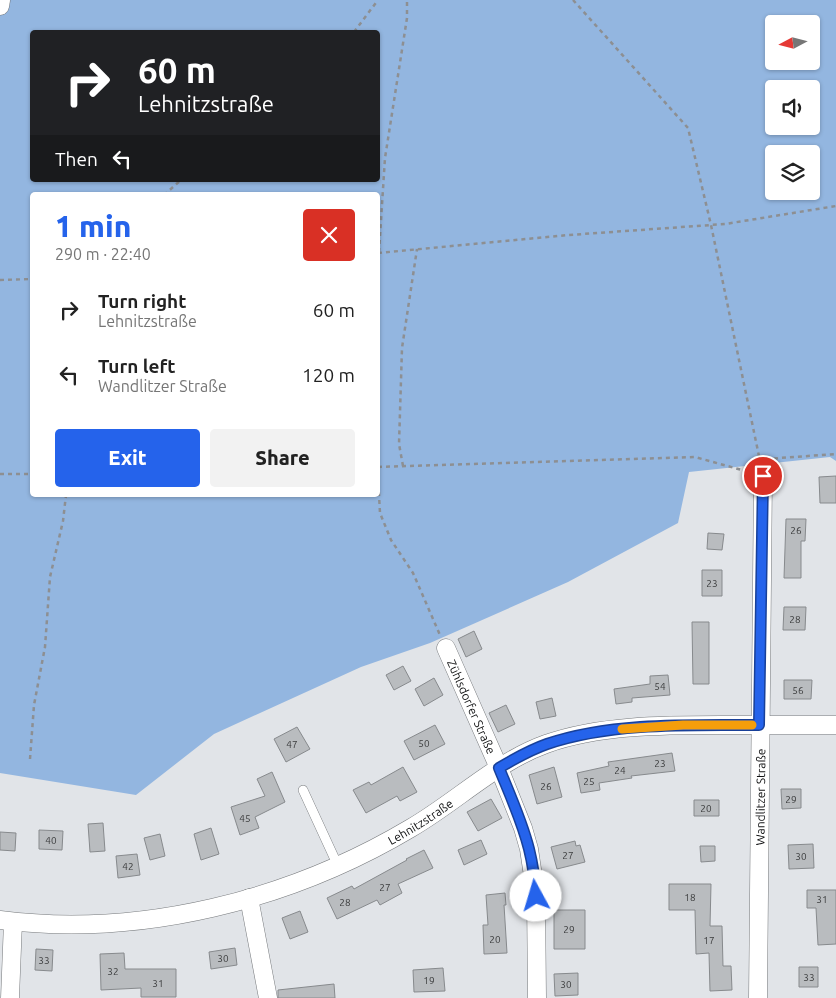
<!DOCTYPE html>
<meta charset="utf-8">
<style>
body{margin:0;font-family:Ubuntu,sans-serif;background:#f2f2f2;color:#222;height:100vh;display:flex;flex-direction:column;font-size:19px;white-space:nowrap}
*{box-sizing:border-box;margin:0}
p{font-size:16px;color:#767676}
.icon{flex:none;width:28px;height:28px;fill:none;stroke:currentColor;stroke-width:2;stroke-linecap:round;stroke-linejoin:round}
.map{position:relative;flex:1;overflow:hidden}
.drawer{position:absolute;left:30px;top:192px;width:350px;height:305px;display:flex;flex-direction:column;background:#fff;border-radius:5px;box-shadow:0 1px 4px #0004}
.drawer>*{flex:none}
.guide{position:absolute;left:30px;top:30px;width:350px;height:152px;border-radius:5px;box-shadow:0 1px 4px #0004;background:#202124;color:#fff;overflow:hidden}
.needle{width:32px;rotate:263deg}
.controls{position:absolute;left:765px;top:15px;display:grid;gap:10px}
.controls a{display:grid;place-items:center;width:55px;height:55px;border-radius:5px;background:#fff;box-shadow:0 1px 4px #0004;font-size:25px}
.pin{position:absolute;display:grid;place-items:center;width:42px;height:42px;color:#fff;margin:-21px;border:2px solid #fff;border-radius:50%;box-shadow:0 1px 5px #0007}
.me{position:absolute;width:55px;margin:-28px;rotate:354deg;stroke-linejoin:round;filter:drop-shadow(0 0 4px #0008)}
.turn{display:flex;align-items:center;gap:18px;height:105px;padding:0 25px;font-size:22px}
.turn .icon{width:65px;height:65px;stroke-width:2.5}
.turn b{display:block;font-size:35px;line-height:42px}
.then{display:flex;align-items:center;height:48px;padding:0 25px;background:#0003;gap:10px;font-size:19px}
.round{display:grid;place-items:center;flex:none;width:52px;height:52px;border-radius:5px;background:#f2f2f2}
.summary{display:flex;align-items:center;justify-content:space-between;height:85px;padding:0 25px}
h1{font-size:30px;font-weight:800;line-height:38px;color:#2563eb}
.cta{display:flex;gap:10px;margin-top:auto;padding:10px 25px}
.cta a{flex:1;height:58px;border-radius:5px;background:#2563eb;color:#fff;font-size:20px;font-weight:800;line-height:58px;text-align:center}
.cta a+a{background:#f2f2f2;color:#222}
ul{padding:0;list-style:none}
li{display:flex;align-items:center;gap:15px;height:65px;padding:0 25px}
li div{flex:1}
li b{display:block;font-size:19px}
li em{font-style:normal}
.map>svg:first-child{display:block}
.green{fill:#93b6e0;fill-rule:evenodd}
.building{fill:#b9bcbf;stroke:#878a8d}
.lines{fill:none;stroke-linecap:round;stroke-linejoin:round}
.service-casing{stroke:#76797c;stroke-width:10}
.minor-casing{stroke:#76797c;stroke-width:19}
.path{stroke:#8d8f92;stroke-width:2.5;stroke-dasharray:4 4;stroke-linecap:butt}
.service{stroke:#fff;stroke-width:9}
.minor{stroke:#fff;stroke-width:18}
.route-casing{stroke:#184099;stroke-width:12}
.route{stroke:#2563eb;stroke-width:9}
.slow{stroke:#f59e0b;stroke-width:9}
.labels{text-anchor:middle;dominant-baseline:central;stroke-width:4;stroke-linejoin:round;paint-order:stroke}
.number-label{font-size:10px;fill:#3a3b3c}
.street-label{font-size:12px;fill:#0f1011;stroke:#e1e4e8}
</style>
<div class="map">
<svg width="836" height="998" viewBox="0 0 836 998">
<rect width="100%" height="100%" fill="#e1e4e8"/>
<path class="green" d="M0,0h836v461l-6,-4 -141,15 -11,51 -110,59 -138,61 -69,24 -147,67 -78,61 -136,-22zM774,24h37v37h-37zM32,32h346v148h-346zM774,89h37v37h-37zM774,154h37v37h-37zM32,195h346v300h-346z"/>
<path class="building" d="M836,476v27h-16l-1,-26z
M786,519h20l-1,22h-4v37h-17z
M708,533l16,1 -2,16 -15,-1z
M702,570h20v26h-20z
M784,607h22l-1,23h-22z
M692,622h17v62h-16z
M474,631l8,18 -16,8 -8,-18z
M403,666l8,15 -17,9 -8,-15z
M668,675l2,20 -38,3v4l-16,2 -2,-15 36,-5v-8z
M434,678l9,17 -19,11 -9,-17z
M784,680h28l-1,19h-27z
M552,698l4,18 -16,3 -4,-17z
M506,705l9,19 -17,8 -9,-19z
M435,725l10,19 -31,16 -10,-19z
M297,727l13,22 -24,13 -12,-23z
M672,753l3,18 -44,5 1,2 -33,5 1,7 -19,3 -4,-20 32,-7 -1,-4z
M403,767l14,25 -17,9 -3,-5 -31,17 -13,-23 16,-8 2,3z
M554,767l8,30 -25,7 -8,-29z
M272,772l13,30 -30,15 4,11 -19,7 -9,-28 34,-11 -8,-17z
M781,789h20v19l-19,1z
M491,799l11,19 -24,13 -11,-19z
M694,800h25v16h-25z
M103,823l2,28 -15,1 -2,-28z
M211,828l8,26 -18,6 -7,-26z
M39,830l24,1 -1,19 -23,-1z
M0,832l16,1 -1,18 -15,-1z
M160,834l5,22 -15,4 -6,-22z
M481,840l6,14 -23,11 -6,-15z
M575,841l1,5 4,-1 5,17 -28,7 -6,-22z
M813,844l1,24 -25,1 -1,-24z
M700,846h15v15l-14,1z
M424,850l9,18 -35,16 4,9 -22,12 -3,-5 -40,19 -10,-21 25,-12 2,3 53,-29 -1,-1z
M137,854l3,21 -22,3 -2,-22z
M669,884h42l-1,42h12l1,40h8l1,24 -22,1 -1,-38 -13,1 -1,-44h-26z
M807,890h29v54l-18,1 -2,-37h-9z
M505,893l1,12h-2l3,48 -23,1 -1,-29h5l-2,-30z
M554,910h31v39h-31z
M300,911l8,21 -18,7 -8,-21z
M235,948l2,17 -26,4 -2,-17z
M36,949l17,1 -1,21 -17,-1z
M124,953l1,16h51v28h-35v-9l-40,2 -1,-36z
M799,967h19v20h-19z
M443,968l2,23 -31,1 -1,-22z
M578,973v22l-23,1 -1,-22z
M334,984l1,14h-57v-8z"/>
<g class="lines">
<g class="service-casing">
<path id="service" d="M303,790l35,76"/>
</g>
<g class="minor-casing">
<g id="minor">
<path d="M0,6l1,-6"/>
<path id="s1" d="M446,648l53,120 24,60 6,21 7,47 1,102"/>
<path d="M249,898l19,100"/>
<path id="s2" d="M0,920c141,18 290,-20 411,-92 45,-26 85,-66 135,-84 53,-19 119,-19 175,-19 38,0 77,0 115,0"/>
<path d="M10,998l3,-76"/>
<path id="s3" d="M758,998l5,-522"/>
</g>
</g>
<path class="path" d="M573,0l115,128 23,97 49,236
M354,32l24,-32
M164,195l17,-15
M379,252l6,-94 22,-140v-18
M378,253l191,-18 156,-11 111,-18
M0,280l32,-1
M766,459l70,-5
M403,466l-4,-22 3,-96 15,-99
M378,467l317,-10 54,15
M0,474h32
M378,476l2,37 11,27 22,33 27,62
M30,759l4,-54 11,-58 5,-70 13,-56 3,-26"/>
<use href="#service" class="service"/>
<use href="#minor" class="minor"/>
</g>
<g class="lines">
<g class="route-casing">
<path id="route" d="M536,896c-1,-16 -3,-31 -7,-47 -7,-28 -19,-54 -30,-81 15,-9 31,-18 48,-24 65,-22 144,-19 212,-19l4,-249"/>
</g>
<use href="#route" class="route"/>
<path class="slow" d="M622,729l61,-4h69"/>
</g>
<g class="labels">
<g class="number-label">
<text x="796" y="530">26</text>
<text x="712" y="583">23</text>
<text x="795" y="619">28</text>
<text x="660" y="686">54</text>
<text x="798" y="690">56</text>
<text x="424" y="743">50</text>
<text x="292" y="744">47</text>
<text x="660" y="763">23</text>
<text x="620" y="770">24</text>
<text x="589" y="781">25</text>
<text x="546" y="786">26</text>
<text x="791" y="799">29</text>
<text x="706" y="808">20</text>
<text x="245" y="818">45</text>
<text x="51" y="840">40</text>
<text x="568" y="855">27</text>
<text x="801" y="856">30</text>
<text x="128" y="866">42</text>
<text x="385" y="887">27</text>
<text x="690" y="897">18</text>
<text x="822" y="899">31</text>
<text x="345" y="902">28</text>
<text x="569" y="929">29</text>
<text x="495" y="939">20</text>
<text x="709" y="940">17</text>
<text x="223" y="958">30</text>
<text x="44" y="960">33</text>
<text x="113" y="971">32</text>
<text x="809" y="977">33</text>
<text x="429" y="980">19</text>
<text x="158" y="983">31</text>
<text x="566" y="984">30</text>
</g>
<g class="street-label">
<text stroke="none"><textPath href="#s1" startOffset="64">Zühlsdorfer Straße</textPath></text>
<text stroke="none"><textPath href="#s3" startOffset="201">Wandlitzer Straße</textPath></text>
<text stroke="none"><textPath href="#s2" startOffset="440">Lehnitzstraße</textPath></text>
</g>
</g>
</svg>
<div class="controls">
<a><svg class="needle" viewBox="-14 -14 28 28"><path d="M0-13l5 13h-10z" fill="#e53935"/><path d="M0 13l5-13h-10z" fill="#767676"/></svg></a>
<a><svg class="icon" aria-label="sound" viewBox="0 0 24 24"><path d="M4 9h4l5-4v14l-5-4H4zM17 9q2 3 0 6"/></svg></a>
<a><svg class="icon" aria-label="layers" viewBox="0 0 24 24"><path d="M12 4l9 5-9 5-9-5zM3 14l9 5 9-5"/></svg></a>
</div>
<div class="pin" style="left:763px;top:476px;background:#d93025"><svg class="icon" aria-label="arrive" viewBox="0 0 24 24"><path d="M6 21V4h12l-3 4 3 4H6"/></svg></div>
<svg class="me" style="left:536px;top:896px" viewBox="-20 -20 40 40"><circle r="19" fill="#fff"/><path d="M0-13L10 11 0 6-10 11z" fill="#2563eb"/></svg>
<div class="guide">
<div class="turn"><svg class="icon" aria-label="right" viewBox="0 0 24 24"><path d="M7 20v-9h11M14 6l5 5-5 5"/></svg><div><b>60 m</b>Lehnitzstraße</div></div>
<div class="then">Then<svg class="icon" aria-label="left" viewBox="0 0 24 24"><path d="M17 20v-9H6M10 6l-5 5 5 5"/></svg></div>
</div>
<section class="drawer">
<div class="summary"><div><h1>1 min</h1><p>290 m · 22:40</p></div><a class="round" style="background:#d93025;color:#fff"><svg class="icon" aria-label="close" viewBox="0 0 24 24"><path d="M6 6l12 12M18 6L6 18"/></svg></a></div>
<ul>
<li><svg class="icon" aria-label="right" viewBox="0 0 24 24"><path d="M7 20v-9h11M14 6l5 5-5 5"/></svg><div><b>Turn right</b><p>Lehnitzstraße</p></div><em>60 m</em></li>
<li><svg class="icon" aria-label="left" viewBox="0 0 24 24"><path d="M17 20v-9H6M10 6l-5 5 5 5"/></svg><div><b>Turn left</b><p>Wandlitzer Straße</p></div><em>120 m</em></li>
</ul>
<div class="cta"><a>Exit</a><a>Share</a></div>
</section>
</div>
